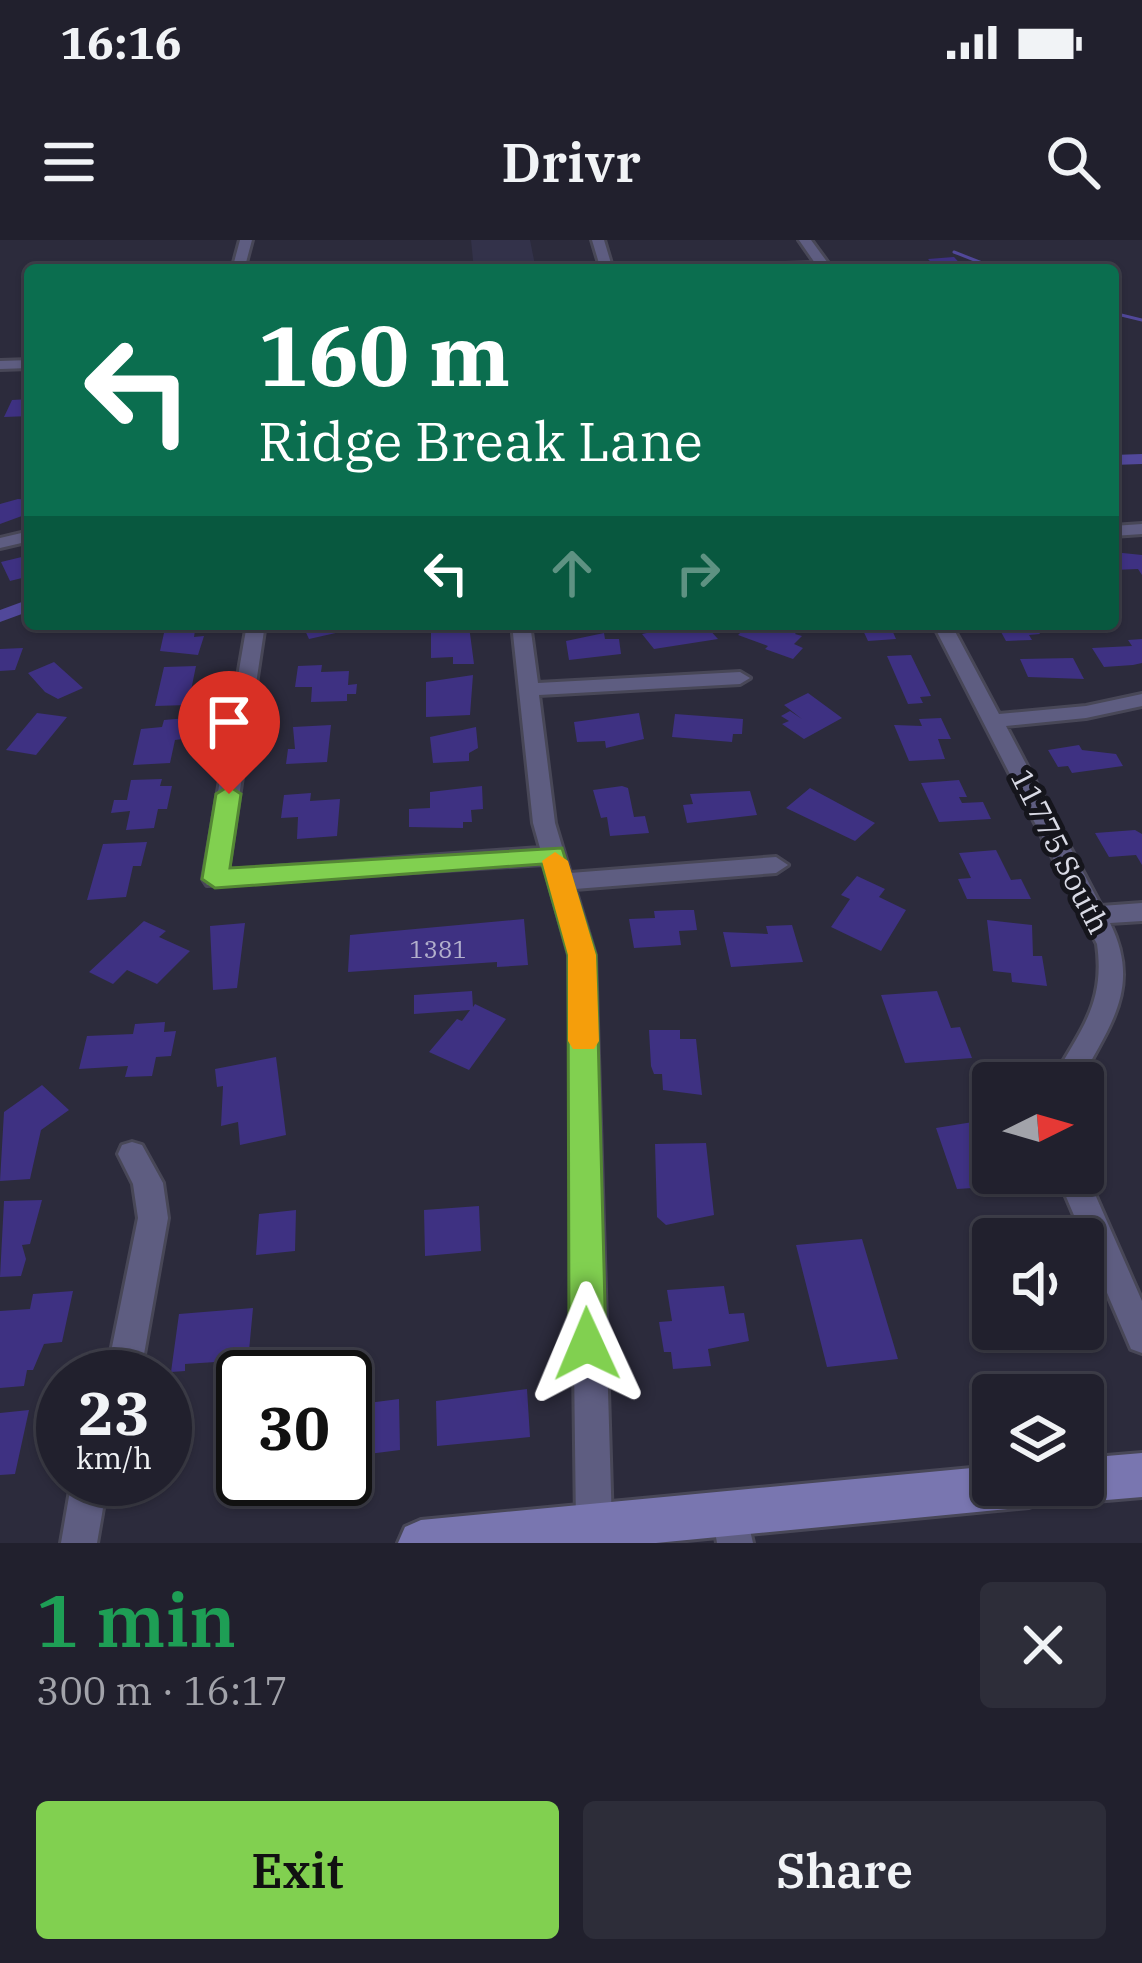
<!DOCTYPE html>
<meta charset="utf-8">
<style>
body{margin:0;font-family:"IBM Plex Serif",serif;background:#2d2d39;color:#f1f3f6;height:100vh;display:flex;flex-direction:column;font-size:45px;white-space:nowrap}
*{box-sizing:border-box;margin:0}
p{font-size:39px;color:#a2a3aa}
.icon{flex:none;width:66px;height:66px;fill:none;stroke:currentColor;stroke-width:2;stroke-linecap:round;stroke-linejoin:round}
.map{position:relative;height:1303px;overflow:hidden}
.details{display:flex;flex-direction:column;background:#21202d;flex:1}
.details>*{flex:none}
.top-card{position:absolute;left:24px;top:24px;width:1095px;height:366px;border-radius:12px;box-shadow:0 3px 9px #0004,0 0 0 3px #3e3e49;background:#0b6e4f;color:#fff;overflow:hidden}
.needle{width:78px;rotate:85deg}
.controls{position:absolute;left:972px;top:822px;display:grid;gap:24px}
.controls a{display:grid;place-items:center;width:132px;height:132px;border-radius:12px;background:#21202d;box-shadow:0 3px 9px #0004,0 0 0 3px #3e3e49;font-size:60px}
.speed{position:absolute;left:36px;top:1110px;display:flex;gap:24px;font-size:60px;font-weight:700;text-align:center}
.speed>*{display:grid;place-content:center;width:156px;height:156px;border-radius:50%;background:#21202d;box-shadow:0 3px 9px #0004,0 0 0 3px #3e3e49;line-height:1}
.speed small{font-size:30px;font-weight:400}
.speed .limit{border:6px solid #111;border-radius:18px;background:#fff;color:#111}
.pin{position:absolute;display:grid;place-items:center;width:102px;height:102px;color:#fff;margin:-123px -51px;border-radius:50% 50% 50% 0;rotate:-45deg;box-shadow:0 0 12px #0007}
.pin .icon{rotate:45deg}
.me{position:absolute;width:132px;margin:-66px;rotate:359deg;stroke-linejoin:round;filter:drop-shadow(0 0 9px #0008)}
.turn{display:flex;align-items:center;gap:42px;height:252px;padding:0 36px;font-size:54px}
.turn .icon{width:156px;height:156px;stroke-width:2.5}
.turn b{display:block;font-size:84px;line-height:102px}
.lanes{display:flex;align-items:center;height:114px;padding:0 36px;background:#0003;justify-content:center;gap:60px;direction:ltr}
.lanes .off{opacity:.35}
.round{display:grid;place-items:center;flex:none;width:126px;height:126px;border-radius:12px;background:#2d2d39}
.summary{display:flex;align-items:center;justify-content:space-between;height:204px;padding:0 36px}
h1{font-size:72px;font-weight:600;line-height:90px;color:#1e9e55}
.cta{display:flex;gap:24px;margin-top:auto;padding:24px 36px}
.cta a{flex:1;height:138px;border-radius:12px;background:#81d050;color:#111;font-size:48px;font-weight:600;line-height:138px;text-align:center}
.cta a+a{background:#2d2d39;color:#f1f3f6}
.status{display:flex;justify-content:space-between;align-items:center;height:84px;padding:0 60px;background:#21202d;direction:ltr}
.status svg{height:33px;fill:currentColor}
header{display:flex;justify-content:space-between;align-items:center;height:156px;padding:0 36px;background:#21202d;font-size:54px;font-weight:600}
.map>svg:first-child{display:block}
.built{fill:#33324a}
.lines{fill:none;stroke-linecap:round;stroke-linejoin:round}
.stream{stroke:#51489a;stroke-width:3}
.canal{fill:#51489a;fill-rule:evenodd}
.building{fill:#3e3182}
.street-casing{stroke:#484757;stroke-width:6}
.secondary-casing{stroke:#484757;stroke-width:6}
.street{fill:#5e5d81;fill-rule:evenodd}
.secondary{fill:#7976b0;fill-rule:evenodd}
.route{fill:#81d050;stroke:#548734;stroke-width:3}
.slow{fill:#f59e0b}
.labels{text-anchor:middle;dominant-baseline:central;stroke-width:10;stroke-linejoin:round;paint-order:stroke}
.number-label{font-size:24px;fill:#b2b0cc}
.street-label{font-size:30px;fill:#d9dae5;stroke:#15151c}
</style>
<div class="status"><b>16:16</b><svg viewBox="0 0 49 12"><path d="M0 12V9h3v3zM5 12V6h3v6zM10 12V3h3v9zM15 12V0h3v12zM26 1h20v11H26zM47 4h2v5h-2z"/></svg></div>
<header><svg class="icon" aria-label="menu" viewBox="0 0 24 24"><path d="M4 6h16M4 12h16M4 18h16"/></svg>Drivr<svg class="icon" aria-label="search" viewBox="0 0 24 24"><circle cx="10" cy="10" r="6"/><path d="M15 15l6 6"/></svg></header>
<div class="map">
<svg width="1142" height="1303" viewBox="0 0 1142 1303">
<rect width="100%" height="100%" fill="#2c2b3c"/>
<path class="built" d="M471,0h59l6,30h-62z"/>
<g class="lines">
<path class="stream" d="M954,12l46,18
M1113,73l29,7"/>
<path class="canal" d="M1142,214v10l-29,1v-10z
M30,359v12l-30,11v-12z"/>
</g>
<path class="building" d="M954,17l12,13h-28l-10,-11z
M30,159v17l-26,1 8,-17z
M18,259l12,1v13l-30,11v-20z
M1113,312l29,3v20l-4,-6 -25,1z
M30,315v21l-20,5 -9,-19z
M166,384h30l-2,13 10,-1 -6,19 -38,-4z
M302,384h44l3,6 -40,9z
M665,384h29l5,6 9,-2 10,11 -64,10 -12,-15 27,-6z
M749,384l51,4 -5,6 7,2 -8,8 9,4 -10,11 -28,-10 3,-3 -30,-11z
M860,384h38l3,6h-9l4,9 -28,2z
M985,384h49l6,10 -11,1 3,5 -26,1 -5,-9z
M469,386l5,38h-21v-7l-22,1v-31z
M604,393l1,6h14l2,15 -52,6 -3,-19z
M1142,399v24l-9,2 -29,2 -12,-19 40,-2 -4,-6z
M23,408l-8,22 -15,1v-22z
M911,415l20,41 -11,1 3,6 -15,1 -21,-48z
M1073,418l11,21 -56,-2 -8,-18z
M54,422l29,26 -25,11 -13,-7 -17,-19z
M322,425l-1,7 28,-1 -1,14 9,-1 -1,10h-9v7l-36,1 1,-15h-17l3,-21z
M196,426l-8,39 -33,1 9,-39z
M473,435l-3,40 -44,2v-35z
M808,453l34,25 -38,21 -22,-15 7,-3 -8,-5 9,-5 12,8 -18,-14z
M37,473l30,4 -31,38 -30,-5z
M639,473l5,26 -38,9 -1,-7 -28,1 -3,-20z
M675,474l68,5 -1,15h-9l-1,8 -60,-5z
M187,478l-4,21 -8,1 -5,23 -37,2 8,-36 21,-2 2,-7z
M941,478l10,21h-13l7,20 -36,2 -15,-36 28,1 -3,-7z
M331,485l-4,37 -41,2 2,-15h7l-2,-22z
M476,487l2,21 -9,5v8l-36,2 -3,-26z
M1079,505l3,5 34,4 7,12 -51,7 -4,-7 -10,1 -10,-17z
M162,539l-2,7h12l-5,23h-9l-4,19 -28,2 4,-19 -19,2 3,-13h13l4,-20z
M959,540l8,17h-8l3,6 21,-1 8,17 -52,3 -18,-39z
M482,546l1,23 -12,1 1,12h-9v6l-54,-1v-18l21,-1v-16z
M622,546l6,2 6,29 11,-1 4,17 -39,3 -3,-19 -6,1 -8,-28z
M810,548l65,35 -20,18 -69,-33z
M750,551l7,24 -70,8 -4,-18 10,-1 -3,-10z
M311,553l-1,8 30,-2 -3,37 -40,3 1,-22 -17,1 3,-23z
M1135,590l7,4v31l-6,-10 -27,2 -14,-24z
M147,602l-6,24h-8l-7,31 -39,3 16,-56z
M996,610l15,30 10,-1 10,20h-64l-9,-20 13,-1 -12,-25z
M857,636l28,13 -6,8 27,13 -25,41 -50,-24 19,-28 -9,-4z
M681,670h13l3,20 -18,1 2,14 -47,3 -5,-29 26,-1 -1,-7z
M524,679l4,46 -31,2v-5l-149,10 2,-37z
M987,680l45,5 1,31h9l5,30 -35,-4 -1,-9 -18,-2z
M144,681l22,10 -7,6 31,14 -33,33 -30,-14 -14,14 -24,-12z
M245,683l-8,65 -24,2 -3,-64z
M792,685l11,37 -72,5 -8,-35 45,2 -2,-8z
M472,751l1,16 2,-3 31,15 -37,51 -40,-18 28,-33 5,2 8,-11 -56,4v-19z
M937,751l14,37 9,-1 12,31 -67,5 -24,-68z
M165,782l-1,10 12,-1 -5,25 -15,1 -4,19 -27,1 3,-11 -49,3 8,-33 46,-2 2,-10z
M649,790h31v9h16l6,56 -39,-5 -1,-16h-8l-3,-8z
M276,817l10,78 -46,10 -2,-23 -17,4 2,-40 -6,1 -2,-18z
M42,845l27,25 -28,20 -11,49 -30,2 4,-69z
M979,881l14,37v15h6l5,13 -47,3 -21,-61z
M706,903l8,72 -48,10 -9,-8 -2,-73z
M42,960l-12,44 -8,1 4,14 -5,17 -21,1 4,-76z
M479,966l2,45 -56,5 -1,-46z
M296,970l-1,41 -39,4 3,-41z
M862,999l36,120 -71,8 -31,-122z
M993,1039v50h42l3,6 -44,7 -24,-60z
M724,1046l5,28 15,-1 5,28 -41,8 3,17 -38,3 -2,-17h-7l-5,-30 13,-1 -5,-31z
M73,1051l-11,51 -18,2 -11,26h-6l-3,16 -24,2v-77l30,-2 3,-15z
M253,1068l-4,43 15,-2 -3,28h-18v21l-16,2 4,-39 -46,3v7l-14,1 8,-58z
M527,1149l3,48 -93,9 -1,-45z
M399,1159l1,51 -55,7v-51z
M29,1170l-14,64 -15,1v-62z"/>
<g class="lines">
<g class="street-casing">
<path id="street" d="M240,0h12l-8,30h-12z
M592,0h12l9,30h-12z
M799,0h12l22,30h-113l6,-4 89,-3z
M30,120v8l-30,1v-8z
M1142,284v10l-29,2v-10z
M30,291v10l-30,7v-10z
M247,384h18l-37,246 312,-22 -7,-25 -21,-199h18l8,59 202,-11 10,6 -10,6 -201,11 16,128 15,50 206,-16 12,8 -12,8 -201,16 20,66 17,570 -5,13 -13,5 -13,-5 -5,-13 -7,-570 -25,-91 -337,21 -4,-6z
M933,384h18l48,90 87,-8 56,-12v12l-56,12 -80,8 95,180 41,-3v18l-32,2c32,65 -1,103 -31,160h-28c27,-51 55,-77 46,-139z
M132,902l10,3 21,38 5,35 -28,159h-34l32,-159 -5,-34 -15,-30 4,-9z
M1083,927l59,134v52l-11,-4 -75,-176h27z
M72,1239h36l-11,64h-36z
M730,1255l13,5 10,43h-36l-5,-30 5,-13z"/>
</g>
<g class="secondary-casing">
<path id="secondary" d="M1142,1213v44l-59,5 -16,-6 -4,-11h20v-27z
M993,1226v19h58l-6,16 -16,6 -373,36h-258l7,-16 16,-7z"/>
</g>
<use href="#street" class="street"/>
<use href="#secondary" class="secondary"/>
</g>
<path class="route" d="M229,546l12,8 -11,74 332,-20 34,107 10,389 -6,13 -13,5 -13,-5 -5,-13 -1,-389 -26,-91 -327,24 -13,-9 14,-85z"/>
<path class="slow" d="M555,612l13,9 28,94 3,86 -5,8h-21l-5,-8v-86l-26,-94z"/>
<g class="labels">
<g class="number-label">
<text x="438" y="709">1381</text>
</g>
<g class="street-label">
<text transform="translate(1061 611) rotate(63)">11775 South</text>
</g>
</g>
</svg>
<div class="controls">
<a><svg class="needle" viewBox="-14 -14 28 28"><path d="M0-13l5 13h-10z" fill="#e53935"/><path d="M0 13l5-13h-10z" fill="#a2a3aa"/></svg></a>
<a><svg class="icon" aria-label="sound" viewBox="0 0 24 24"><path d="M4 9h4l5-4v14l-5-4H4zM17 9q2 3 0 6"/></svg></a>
<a><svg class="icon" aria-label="layers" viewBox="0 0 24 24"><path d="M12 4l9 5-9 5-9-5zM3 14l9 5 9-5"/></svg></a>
</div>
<div class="speed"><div>23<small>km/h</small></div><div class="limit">30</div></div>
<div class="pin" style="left:229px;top:554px;background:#d93025"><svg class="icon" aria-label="arrive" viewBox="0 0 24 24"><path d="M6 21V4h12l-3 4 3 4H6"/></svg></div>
<svg class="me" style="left:587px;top:1104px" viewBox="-20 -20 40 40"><path d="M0-17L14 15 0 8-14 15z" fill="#81d050" stroke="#fff" stroke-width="4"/></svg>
<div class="top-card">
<div class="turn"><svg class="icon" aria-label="left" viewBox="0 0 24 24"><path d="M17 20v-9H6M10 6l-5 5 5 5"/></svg><div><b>160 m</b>Ridge Break Lane</div></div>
<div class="lanes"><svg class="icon" aria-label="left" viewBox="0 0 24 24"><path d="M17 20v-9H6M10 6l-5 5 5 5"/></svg><svg class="icon off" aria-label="ahead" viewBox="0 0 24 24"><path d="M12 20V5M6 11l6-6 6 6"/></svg><svg class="icon off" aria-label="right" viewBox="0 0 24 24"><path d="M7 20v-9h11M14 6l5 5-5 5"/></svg></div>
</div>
</div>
<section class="details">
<div class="summary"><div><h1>1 min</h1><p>300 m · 16:17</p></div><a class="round"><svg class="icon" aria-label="close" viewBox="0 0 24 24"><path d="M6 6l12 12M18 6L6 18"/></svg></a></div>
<div class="cta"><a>Exit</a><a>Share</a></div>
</section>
